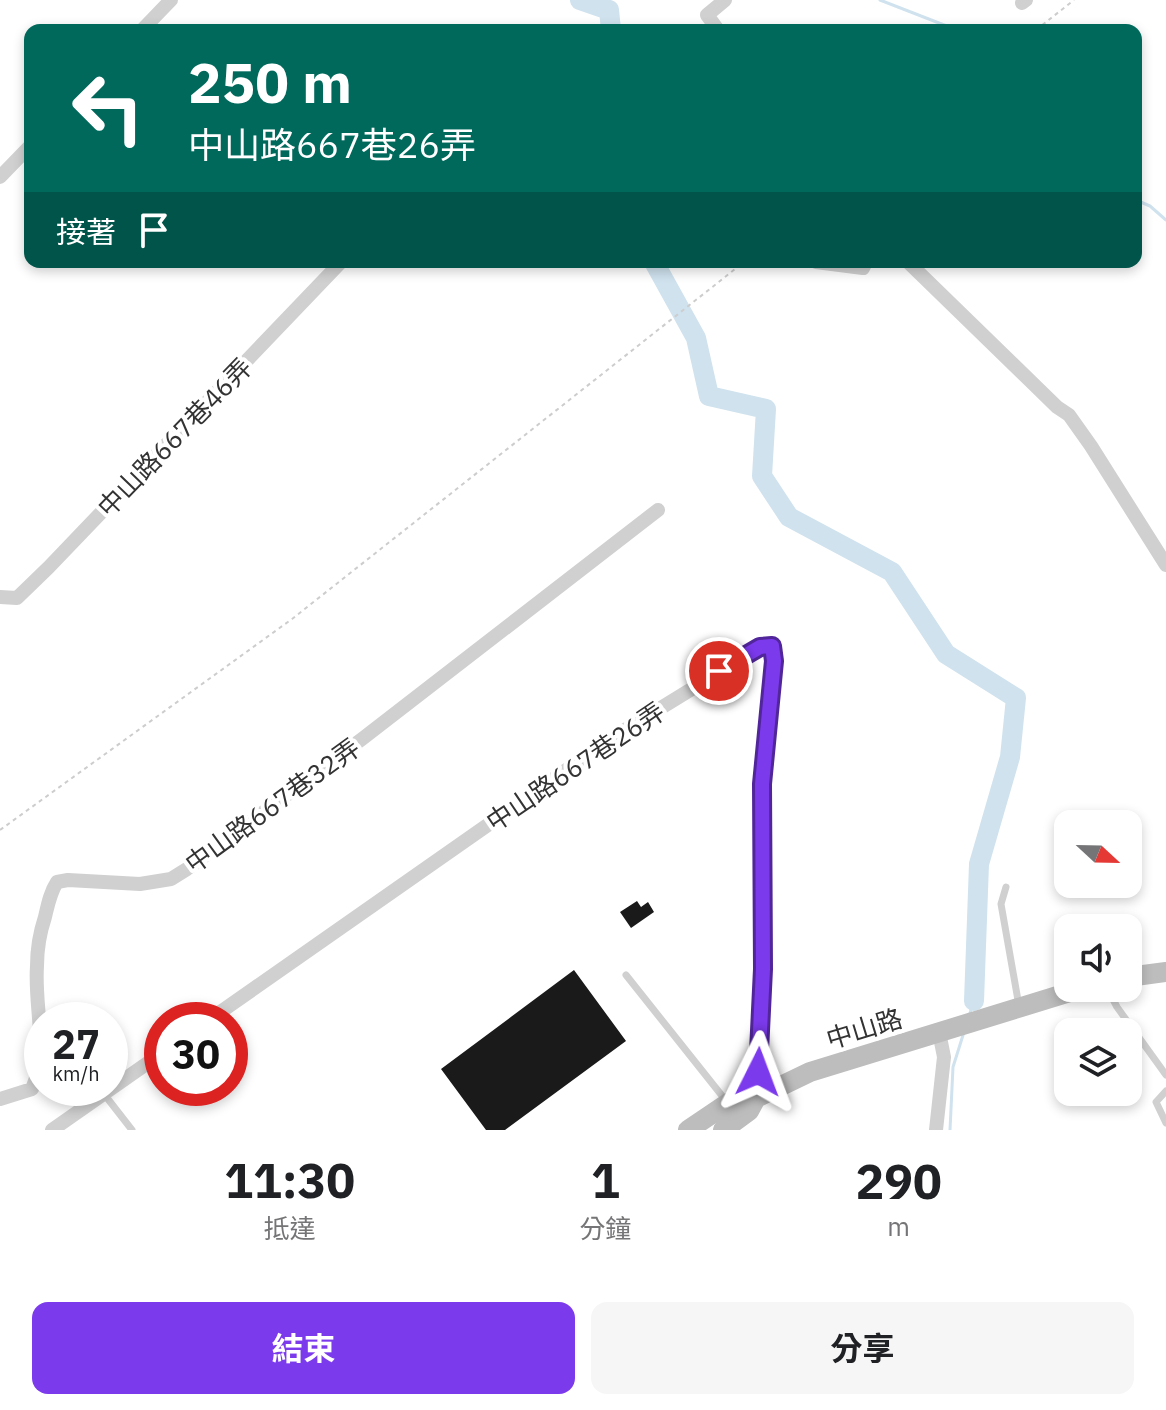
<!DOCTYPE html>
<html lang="zh-TW">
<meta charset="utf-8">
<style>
body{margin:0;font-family:"IBM Plex Sans","Noto Sans TC",sans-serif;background:#f6f6f6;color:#202124;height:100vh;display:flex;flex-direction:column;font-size:30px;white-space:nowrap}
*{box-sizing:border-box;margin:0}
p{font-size:26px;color:#757577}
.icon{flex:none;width:44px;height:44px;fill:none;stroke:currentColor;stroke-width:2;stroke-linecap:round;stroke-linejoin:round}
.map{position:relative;height:1130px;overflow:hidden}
.drawer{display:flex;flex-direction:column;background:#fff;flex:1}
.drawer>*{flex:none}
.guide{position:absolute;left:24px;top:24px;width:1118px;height:244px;border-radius:16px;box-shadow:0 4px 12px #0003;background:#00695c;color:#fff;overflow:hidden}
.needle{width:52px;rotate:112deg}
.tools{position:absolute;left:1054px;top:810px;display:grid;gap:16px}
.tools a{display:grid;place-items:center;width:88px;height:88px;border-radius:16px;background:#fff;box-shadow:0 4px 12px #0003;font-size:40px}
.speed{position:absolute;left:24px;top:1002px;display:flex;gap:16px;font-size:40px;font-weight:700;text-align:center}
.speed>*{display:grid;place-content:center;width:104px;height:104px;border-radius:50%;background:#fff;box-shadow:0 4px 12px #0003;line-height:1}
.speed small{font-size:20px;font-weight:400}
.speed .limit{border:12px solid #d22;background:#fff;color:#111}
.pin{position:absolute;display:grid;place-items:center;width:68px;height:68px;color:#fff;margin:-34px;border:4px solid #fff;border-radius:50%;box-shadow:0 2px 8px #0007}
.me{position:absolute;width:88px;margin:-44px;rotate:3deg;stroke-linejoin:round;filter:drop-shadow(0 0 6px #0008)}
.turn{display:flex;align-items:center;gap:28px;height:168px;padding:0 32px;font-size:36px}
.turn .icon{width:104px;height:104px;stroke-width:2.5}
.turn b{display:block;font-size:56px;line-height:68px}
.then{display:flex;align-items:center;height:76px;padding:0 32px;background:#0003;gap:16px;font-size:30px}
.eta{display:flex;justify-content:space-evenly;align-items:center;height:136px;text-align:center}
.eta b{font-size:48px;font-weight:700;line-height:56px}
.primary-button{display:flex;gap:16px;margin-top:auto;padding:16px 32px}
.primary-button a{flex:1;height:92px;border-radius:16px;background:#7c3aed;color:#fff;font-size:32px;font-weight:700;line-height:92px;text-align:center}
.primary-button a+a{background:#f6f6f6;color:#202124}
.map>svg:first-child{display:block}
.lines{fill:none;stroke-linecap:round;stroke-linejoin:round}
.stream{stroke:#cfe2ee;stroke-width:3}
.river{stroke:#cfe2ee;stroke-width:20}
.building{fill:#1a1a1a}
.path{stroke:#cdcdcd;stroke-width:2;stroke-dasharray:4 4;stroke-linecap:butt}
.lane{stroke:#d0d0d0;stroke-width:7}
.street{stroke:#d0d0d0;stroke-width:14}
.secondary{stroke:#bdbdbd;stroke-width:20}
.route-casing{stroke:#51269a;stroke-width:20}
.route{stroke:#7c3aed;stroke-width:14}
.labels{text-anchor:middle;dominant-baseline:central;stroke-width:8;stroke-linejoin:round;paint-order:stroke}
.street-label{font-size:26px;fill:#333;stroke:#fff}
</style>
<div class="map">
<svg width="1166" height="1130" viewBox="0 0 1166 1130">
<rect width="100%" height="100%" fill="#fff"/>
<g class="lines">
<path class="stream" d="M880,0l77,30
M609,10v-10
M1136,200l14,6 16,14
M970,1013l4,-12
M950,1130l3,-63 11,-35"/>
<path class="river" d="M580,0l29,10 2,20
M654,262l42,76 13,58 57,13 -4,67 27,41 103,55 54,82 70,44 -6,59 -31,107 -5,137"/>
</g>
<path class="building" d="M637,901l4,6 7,-5 6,10 -23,16 -11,-16z
M574,970l52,71 -121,89h-19l-45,-61z"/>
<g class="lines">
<path class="path" d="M1036,30l38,-30
M0,830l292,-211 452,-357"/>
<path class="lane" d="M1006,887l-5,17 18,102
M626,975l101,127
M1107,988l10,19 49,68
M1166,1091l-10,11 10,21
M104,1094l28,36"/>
<path class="street" d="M1022,3l4,-3
M142,30l29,-30
M718,30l-11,-15 18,-15
M0,177l30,-31
M816,262l47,6 3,-6
M908,262l149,145 12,8 22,31 75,119
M0,597l17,1 32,-31 292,-305
M209,1020l403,-282 148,-91 12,-1 2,15 -12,123 1,185 -7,129
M0,1099l32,-10c17,-39 2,-82 5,-123 0,-16 3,-34 8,-49 3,-13 5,-24 12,-35l11,-2 72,4 31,-5 16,-10 175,-130 296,-229
M52,1130l110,-77
M936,1130l8,-73 -5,-25"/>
<path class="secondary" d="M1128,977l38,-5
M688,1130l40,-27 28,-5 54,-26 273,-84
M723,1130l26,-19 7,-13"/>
</g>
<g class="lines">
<g class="route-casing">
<path id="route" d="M719,671l41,-24 12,-1 2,15 -12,123 1,185 -5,103"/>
</g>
<use href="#route" class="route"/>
</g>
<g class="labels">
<g class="street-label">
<text transform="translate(174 437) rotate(-46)">中山路667巷46弄</text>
<text transform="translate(575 766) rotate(-34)">中山路667巷26弄</text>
<text transform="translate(272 805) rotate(-36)">中山路667巷32弄</text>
<text transform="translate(864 1028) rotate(-17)">中山路</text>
</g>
</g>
</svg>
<div class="tools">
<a><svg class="needle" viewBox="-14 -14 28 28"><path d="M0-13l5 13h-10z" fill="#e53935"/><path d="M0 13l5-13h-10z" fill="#757577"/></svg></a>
<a><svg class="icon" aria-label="sound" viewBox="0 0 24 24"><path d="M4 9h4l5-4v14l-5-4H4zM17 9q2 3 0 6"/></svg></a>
<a><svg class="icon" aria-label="layers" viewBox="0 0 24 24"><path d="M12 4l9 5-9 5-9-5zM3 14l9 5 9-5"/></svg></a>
</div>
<div class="speed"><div>27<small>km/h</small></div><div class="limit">30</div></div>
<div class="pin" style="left:719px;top:671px;background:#d93025"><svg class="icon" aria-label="arrive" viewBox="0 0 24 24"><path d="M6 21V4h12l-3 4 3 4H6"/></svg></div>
<svg class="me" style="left:758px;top:1072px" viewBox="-20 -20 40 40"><path d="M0-17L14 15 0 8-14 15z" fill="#7c3aed" stroke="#fff" stroke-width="4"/></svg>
<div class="guide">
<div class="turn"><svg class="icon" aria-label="left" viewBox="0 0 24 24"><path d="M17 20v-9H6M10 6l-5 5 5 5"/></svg><div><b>250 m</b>中山路667巷26弄</div></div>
<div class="then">接著<svg class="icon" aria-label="arrive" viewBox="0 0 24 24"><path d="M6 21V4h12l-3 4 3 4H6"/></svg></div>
</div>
</div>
<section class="drawer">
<div class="eta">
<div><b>11:30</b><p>抵達</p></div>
<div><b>1</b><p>分鐘</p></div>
<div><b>290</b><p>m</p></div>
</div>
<div class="primary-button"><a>結束</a><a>分享</a></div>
</section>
